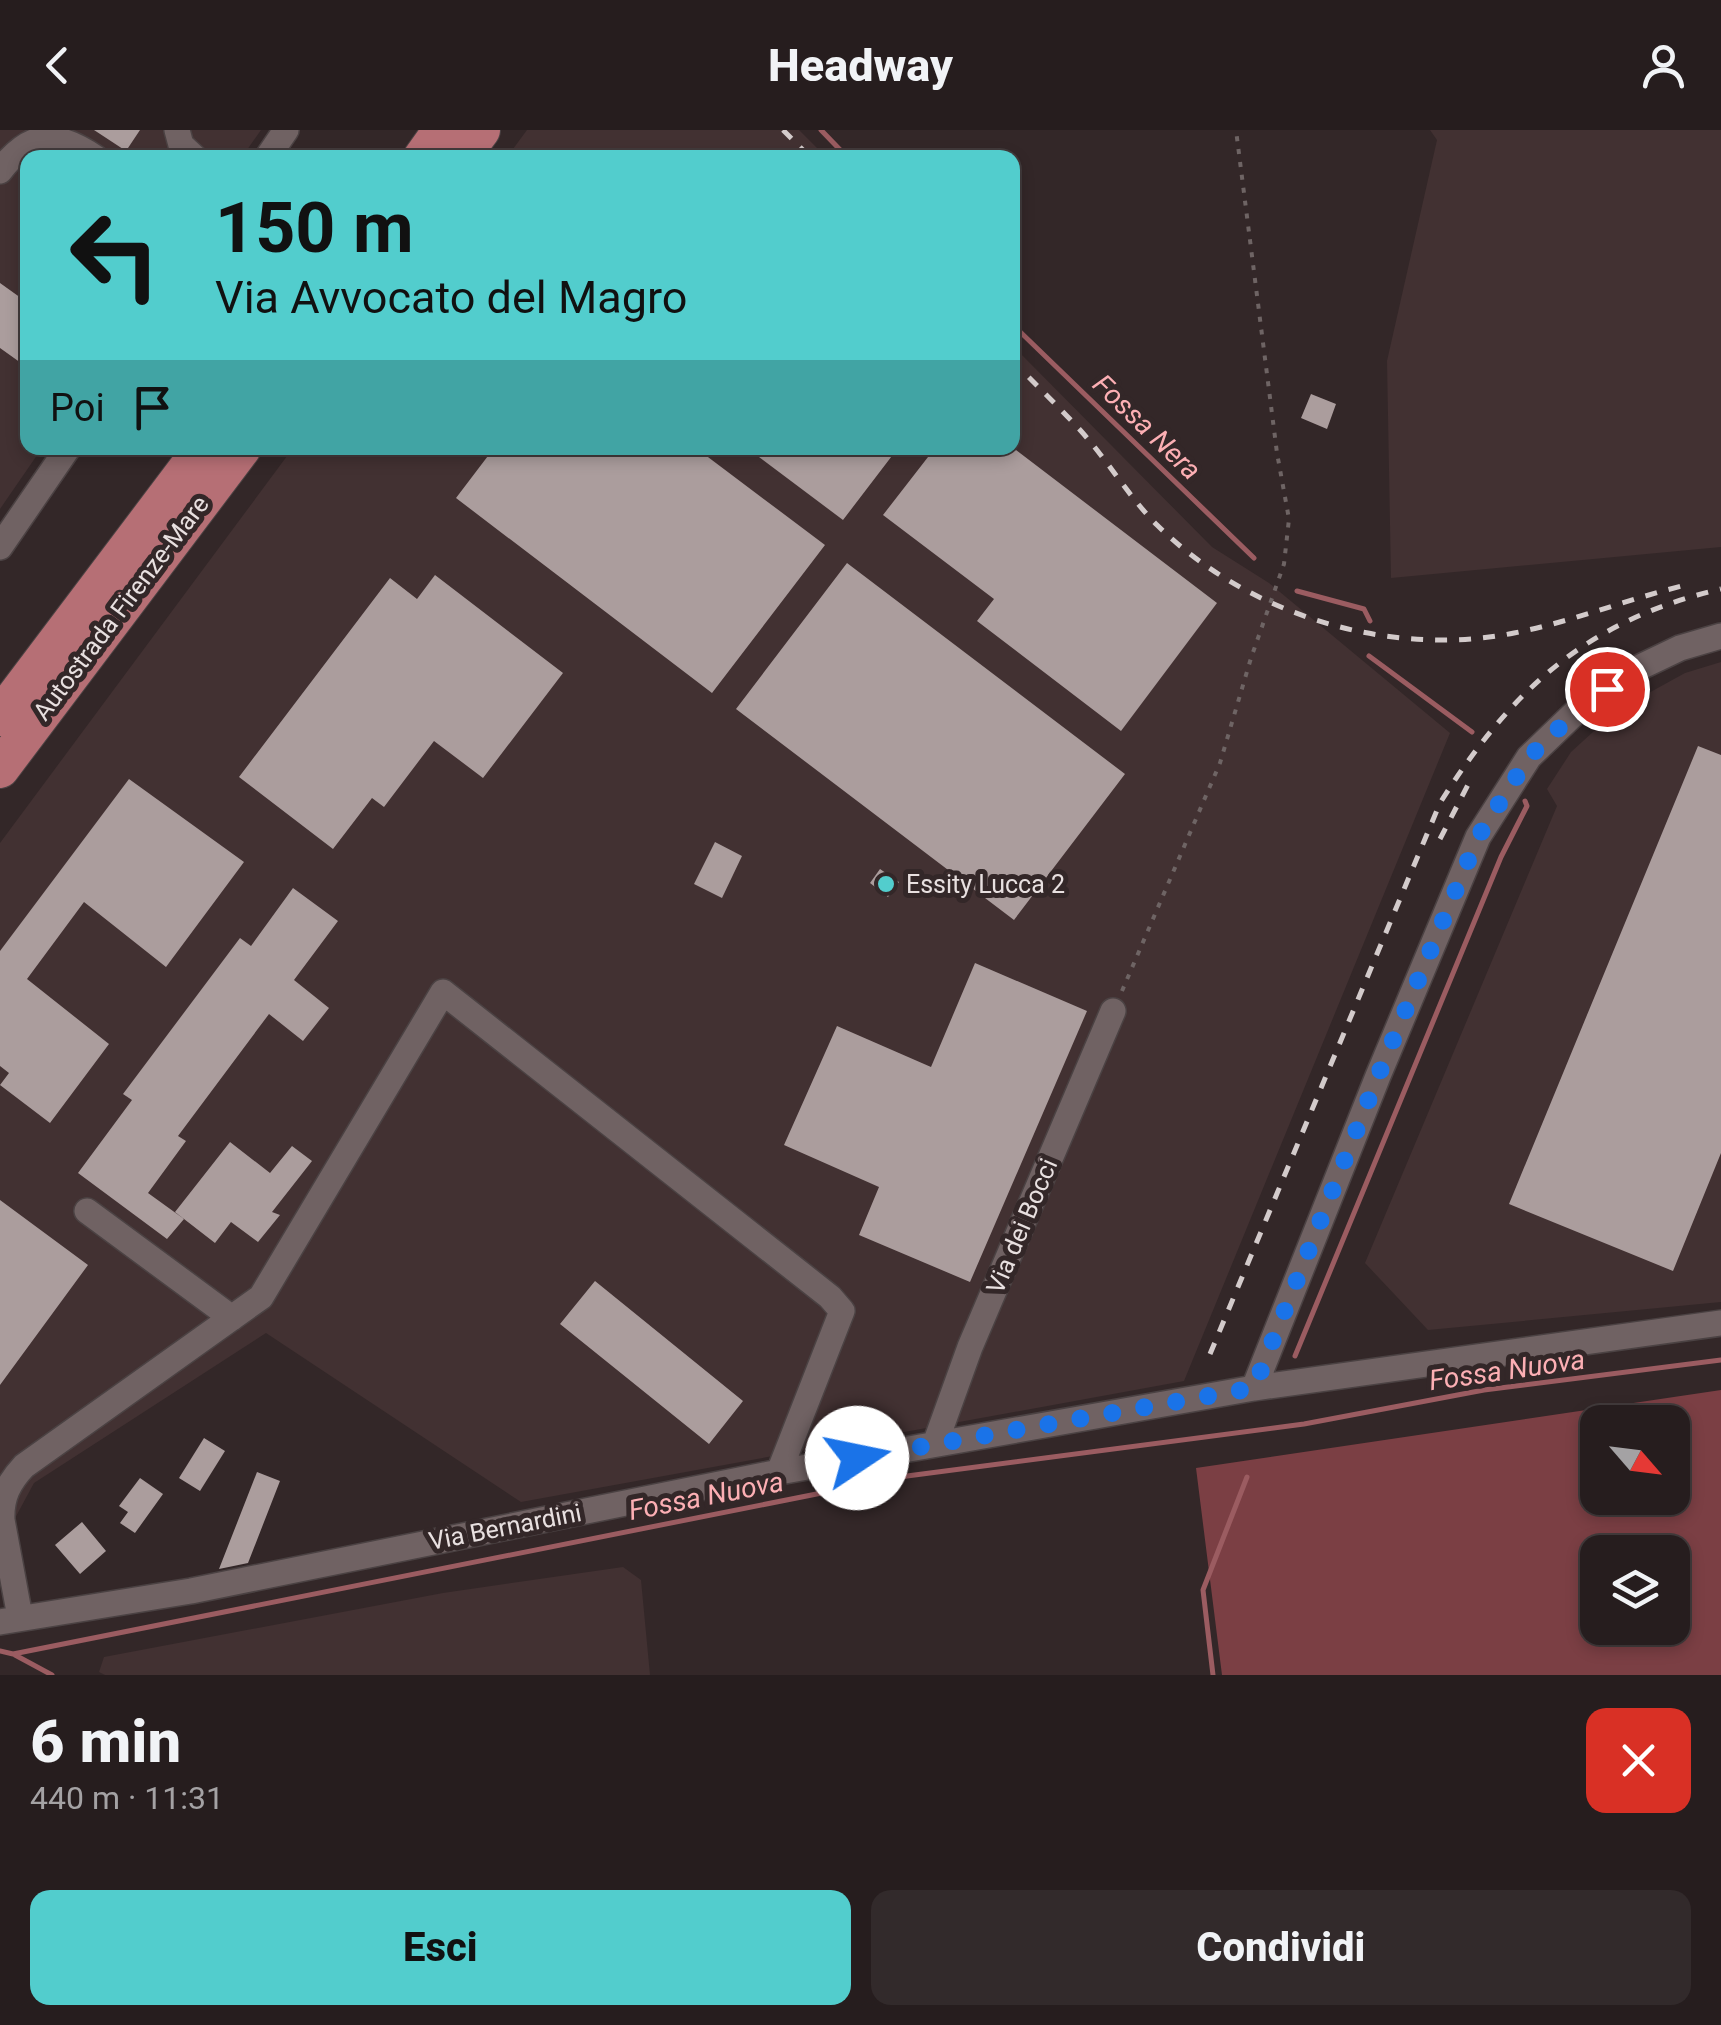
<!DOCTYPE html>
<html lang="it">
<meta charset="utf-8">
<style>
body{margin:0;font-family:Roboto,sans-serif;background:#322a2b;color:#f1f3f6;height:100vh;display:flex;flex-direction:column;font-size:38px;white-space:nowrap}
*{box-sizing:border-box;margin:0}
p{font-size:32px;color:#a4a2a4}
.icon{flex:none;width:55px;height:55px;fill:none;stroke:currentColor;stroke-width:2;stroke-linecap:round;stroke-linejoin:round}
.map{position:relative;height:1545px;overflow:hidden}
.sheet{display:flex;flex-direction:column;background:#261d1e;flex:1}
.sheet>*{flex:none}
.top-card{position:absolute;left:20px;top:20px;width:1000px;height:305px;border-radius:20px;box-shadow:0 5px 15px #0003,0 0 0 2px #423b3c;background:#52cdcd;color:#111;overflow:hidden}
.needle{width:65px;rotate:118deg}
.fabs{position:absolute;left:1580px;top:1275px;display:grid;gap:20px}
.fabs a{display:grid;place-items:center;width:110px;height:110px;border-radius:20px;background:#261d1e;box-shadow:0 5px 15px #0003,0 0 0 2px #423b3c;font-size:50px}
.pin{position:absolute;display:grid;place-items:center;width:85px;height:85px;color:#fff;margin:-42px;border:5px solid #fff;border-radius:50%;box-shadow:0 2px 10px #0007}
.me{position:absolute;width:110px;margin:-55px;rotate:79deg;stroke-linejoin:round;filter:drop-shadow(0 0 8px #0008)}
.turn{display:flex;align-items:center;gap:35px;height:210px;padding:0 30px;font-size:45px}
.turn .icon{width:130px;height:130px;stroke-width:2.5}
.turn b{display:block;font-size:70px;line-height:85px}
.then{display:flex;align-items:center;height:95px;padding:0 30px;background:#0003;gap:20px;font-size:38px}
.round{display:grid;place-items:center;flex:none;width:105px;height:105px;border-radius:20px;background:#322a2b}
.headline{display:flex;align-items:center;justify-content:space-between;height:170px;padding:0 30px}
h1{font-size:60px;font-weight:800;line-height:75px}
.cta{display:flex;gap:20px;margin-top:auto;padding:20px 30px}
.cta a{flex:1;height:115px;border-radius:20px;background:#52cdcd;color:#111;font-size:40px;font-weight:800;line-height:115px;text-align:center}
.cta a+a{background:#322a2b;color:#f1f3f6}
header{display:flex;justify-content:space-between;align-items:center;height:130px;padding:0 30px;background:#261d1e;font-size:45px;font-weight:800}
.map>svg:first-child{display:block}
.built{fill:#423132}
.forest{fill:#7b3f44;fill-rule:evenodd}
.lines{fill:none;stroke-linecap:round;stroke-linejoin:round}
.stream{stroke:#9b5c61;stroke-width:5}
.building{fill:#ab9d9d}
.minor-casing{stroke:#4b4243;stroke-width:28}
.highway-casing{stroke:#4b4243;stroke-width:40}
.path{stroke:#6e6464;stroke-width:4;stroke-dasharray:5 8;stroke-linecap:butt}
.minor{stroke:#706263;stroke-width:25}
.highway{stroke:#b66f75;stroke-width:38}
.rail{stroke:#d3cbcb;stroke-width:5;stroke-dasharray:12 12;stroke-linecap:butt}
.route{stroke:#1a73e8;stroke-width:18;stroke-dasharray:0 32.4}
.poi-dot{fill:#52cdcd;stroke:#332728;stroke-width:4}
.labels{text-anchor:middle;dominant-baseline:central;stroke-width:10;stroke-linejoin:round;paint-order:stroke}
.street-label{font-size:25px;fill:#e8e0e0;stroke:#332728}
.poi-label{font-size:25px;fill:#e8e0e0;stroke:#332728;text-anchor:start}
.water-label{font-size:28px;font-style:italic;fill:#fcafb4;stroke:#332728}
</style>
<header><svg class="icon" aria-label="back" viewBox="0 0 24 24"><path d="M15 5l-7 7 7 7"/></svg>Headway<svg class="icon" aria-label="person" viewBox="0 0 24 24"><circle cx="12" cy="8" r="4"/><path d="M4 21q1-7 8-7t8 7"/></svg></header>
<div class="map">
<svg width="1721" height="1545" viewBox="0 0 1721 1545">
<rect width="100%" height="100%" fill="#332728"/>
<path class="built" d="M0,0h261l-19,27 -214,1v290h14l-42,61z
M527,0h272l27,27h-319z
M1430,0h291v417l-330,31 -4,-217 50,-221z
M1013,216l199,201 57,36 181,150 -266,648 -663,121 -255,-169 -232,150 -34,63v-703l293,-395h719z
M1721,532v640l-293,28 -63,-67 192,-457 -10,-17 24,-37 45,-41 69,-38z
M623,1437l18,13 9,95h-545l-6,-3 5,-15 339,-64z"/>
<path class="forest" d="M1721,1260v285h-499l-26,-207zM1598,1292h74v76h-74zM1598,1422h74v76h-74z"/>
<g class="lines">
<path class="stream" d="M821,0l27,28
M1012,194l242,234
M1297,461l67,18 6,12
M1369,526l103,76
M1295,1226l206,-499 26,-51 -2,-5
M0,1521l13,3 894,-178 397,-52 180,-34 237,-30
M15,1525l37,20
M1213,1545l-10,-85 44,-113"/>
</g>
<path class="building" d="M94,0h46l-14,21z
M0,153l28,20v65l-28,-20z
M1311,264l25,10 -9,25 -26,-11z
M1012,317l205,156 -96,128 -144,-110 17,-22 -111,-84 52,-67z
M494,318h202l129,97 -113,148 -256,-195z
M747,318h151l-55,72z
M847,433l278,211 -111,146 -278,-211z
M435,445l128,98 -80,105 -49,-37 -50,66 -12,-9 -39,51 -94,-72 151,-199 27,21z
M1698,616l23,9v398l-48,118 -164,-67z
M129,649l115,83 -78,105 -82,-65 -57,77 82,65 -59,79 -50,-38 9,-12 -9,-7v-115z
M715,712l27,14 -20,42 -28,-14z
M880,739l19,13 -11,15 -18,-14z
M293,758l45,33 -44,59 35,28 -26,33 -34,-27 -91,122 8,5 -38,52 36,26 -17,20 -89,-66 54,-73 -9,-6 117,-156 11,8z
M975,833l112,48 -117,271 -111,-47 20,-48 -95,-42 53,-119 94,41z
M230,1012l40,31 22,-27 20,15 -40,51 8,3 -22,27 -27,-20 -16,21 -40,-31z
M0,1070l88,65 -88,120z
M595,1151l148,120 -34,43 -149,-120z
M204,1308l21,13 -25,40 -21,-13z
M257,1342l23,9 -32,82 -29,6z
M140,1348l23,16 -28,39 -15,-10 8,-11 -9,-6z
M82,1392l24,29 -26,23 -25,-29z"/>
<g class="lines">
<g class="minor-casing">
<path id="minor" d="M177,0l4,15 14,13
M267,28l19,-28
M0,41c31,-41 56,-40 96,-13
M0,417l68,-99
M87,1081l145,107
M1254,1258l124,-312 100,-239 51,-80 52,-50 51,-36 48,-23 41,-12
M935,1314l35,-97 143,-336
M20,1487l-18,-97c-1,-23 7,-38 22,-54l237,-169 182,-305 387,305 12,14 -63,161
M0,1492l191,-31 588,-119 475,-84 467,-65"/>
</g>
<g class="highway-casing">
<path id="highway" d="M422,28l20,-28
M460,28l21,-28
M0,587l203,-269
M0,639l242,-321"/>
</g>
<path class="path" d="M1122,861l98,-228 31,-105 33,-94 5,-45 -12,-66 -41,-323"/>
<use href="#minor" class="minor"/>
<use href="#highway" class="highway"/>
<path class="rail" d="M783,0l28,28
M1012,230c23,24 47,47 69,71 27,30 48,66 76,94 91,90 232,133 357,108 57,-11 111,-33 168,-47
M1440,709l32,-62
M1210,1224l230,-551c71,-113 147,-183 281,-214"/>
</g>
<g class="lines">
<path class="route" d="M857,1328l397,-70 124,-312 100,-239 51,-80 52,-50 26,-18"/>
</g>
<circle class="poi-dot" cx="886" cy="754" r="10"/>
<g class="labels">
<g class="street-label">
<text transform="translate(121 478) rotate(-53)">Autostrada Firenze-Mare</text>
<text transform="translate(1022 1096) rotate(-67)">Via dei Bocci</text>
<text transform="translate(505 1397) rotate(-11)">Via Bernardini</text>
</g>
<g class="poi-label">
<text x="906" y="754">Essity Lucca 2</text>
</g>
<g class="water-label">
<text transform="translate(1147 297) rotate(44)">Fossa Nera</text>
<text transform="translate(1507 1240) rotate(-8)">Fossa Nuova</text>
<text transform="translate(706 1366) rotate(-11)">Fossa Nuova</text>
</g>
</g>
</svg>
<div class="fabs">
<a><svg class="needle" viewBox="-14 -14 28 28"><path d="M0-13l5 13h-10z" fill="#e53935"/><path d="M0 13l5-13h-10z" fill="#a4a2a4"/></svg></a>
<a><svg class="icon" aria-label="layers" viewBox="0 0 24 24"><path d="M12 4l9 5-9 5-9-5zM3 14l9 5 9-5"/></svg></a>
</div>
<div class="pin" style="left:1607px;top:559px;background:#d93025"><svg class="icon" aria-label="arrive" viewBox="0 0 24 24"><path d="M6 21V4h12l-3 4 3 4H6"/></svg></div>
<svg class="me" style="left:857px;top:1328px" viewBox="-20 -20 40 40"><circle r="19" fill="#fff"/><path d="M0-13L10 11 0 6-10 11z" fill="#1a73e8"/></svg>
<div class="top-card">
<div class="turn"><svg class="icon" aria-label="left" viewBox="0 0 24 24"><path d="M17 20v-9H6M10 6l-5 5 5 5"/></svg><div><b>150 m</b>Via Avvocato del Magro</div></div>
<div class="then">Poi<svg class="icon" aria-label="arrive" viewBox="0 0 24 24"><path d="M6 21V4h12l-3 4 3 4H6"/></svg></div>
</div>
</div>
<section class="sheet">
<div class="headline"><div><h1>6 min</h1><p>440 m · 11:31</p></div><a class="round" style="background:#d93025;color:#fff"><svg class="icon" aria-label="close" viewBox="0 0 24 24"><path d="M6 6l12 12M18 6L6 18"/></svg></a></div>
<div class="cta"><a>Esci</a><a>Condividi</a></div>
</section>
